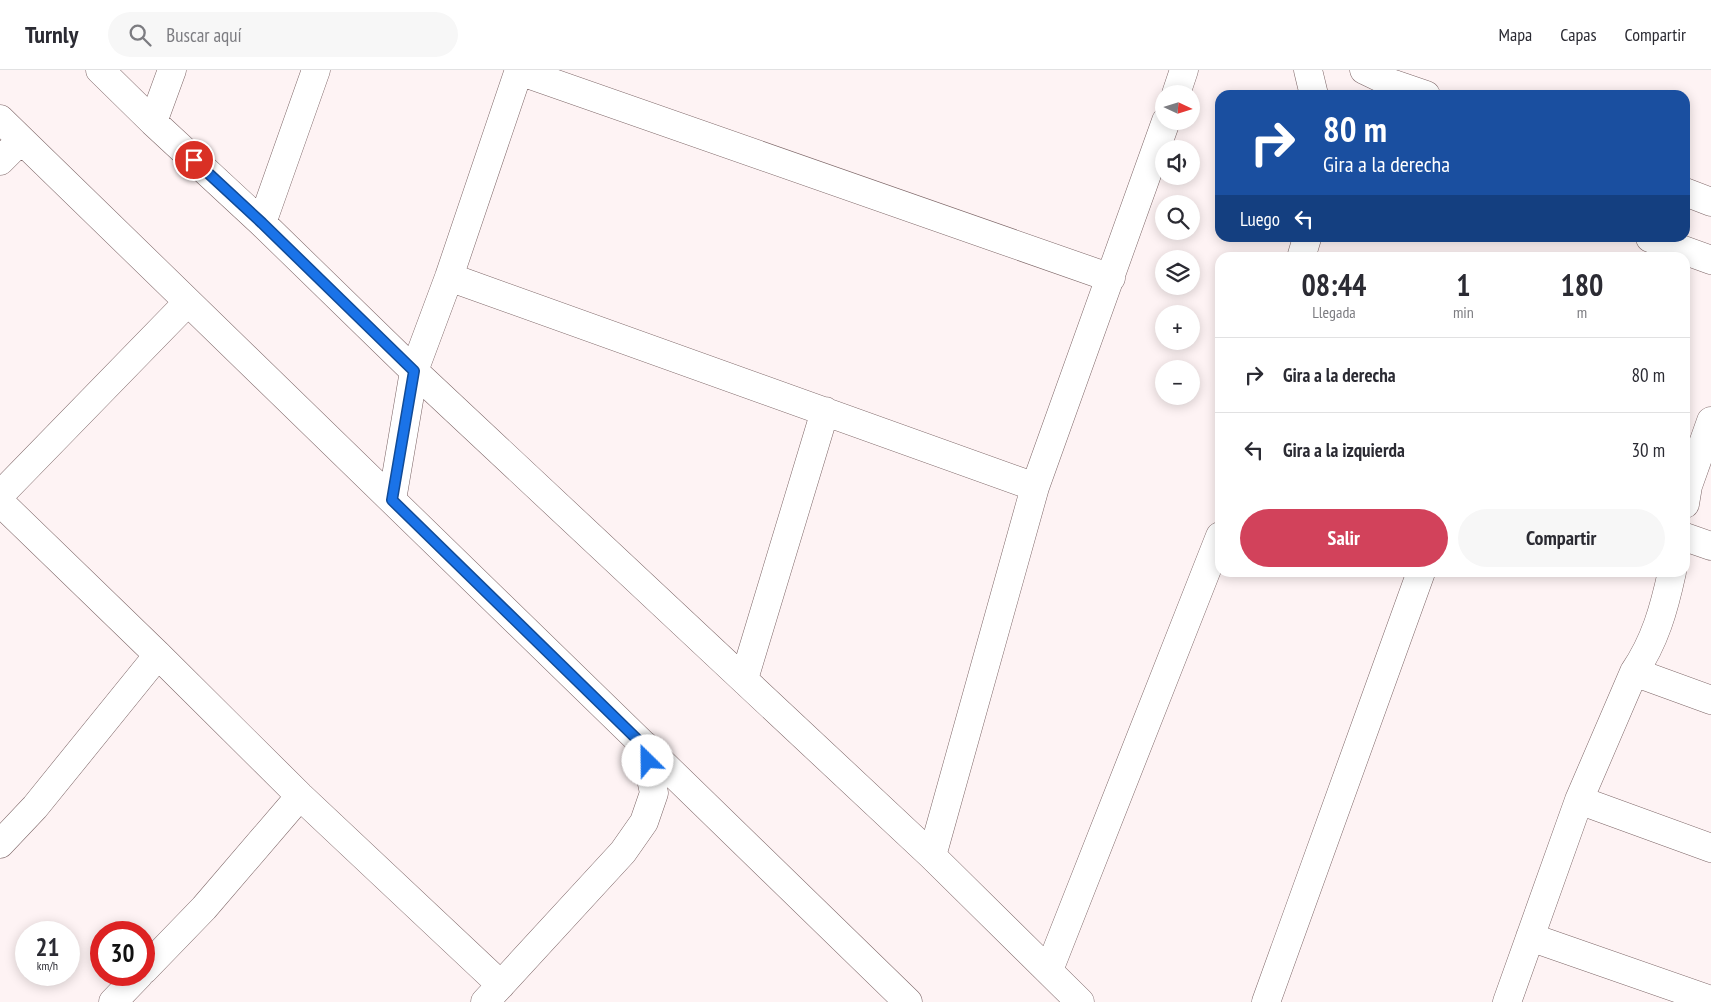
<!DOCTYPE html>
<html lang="es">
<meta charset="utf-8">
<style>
body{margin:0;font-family:"PT Sans Narrow",sans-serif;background:#f7f7f7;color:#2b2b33;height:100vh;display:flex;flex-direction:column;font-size:19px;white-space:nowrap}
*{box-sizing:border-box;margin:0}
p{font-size:16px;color:#7c7c81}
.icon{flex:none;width:28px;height:28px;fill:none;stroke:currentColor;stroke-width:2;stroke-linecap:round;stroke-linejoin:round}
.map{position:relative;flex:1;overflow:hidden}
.details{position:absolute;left:1215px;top:182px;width:475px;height:325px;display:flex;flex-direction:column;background:#fff;border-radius:15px;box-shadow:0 2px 12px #0003}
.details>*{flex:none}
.hud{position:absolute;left:1215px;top:20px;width:475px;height:152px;border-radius:15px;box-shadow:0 2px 12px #0003;background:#1a4fa0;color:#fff;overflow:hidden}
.needle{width:32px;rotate:94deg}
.tools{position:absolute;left:1155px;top:15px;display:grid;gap:10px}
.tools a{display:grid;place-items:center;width:45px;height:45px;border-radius:50%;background:#fff;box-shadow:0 2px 12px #0003;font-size:25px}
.speed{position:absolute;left:15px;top:851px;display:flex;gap:10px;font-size:25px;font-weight:700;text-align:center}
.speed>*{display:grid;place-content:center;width:65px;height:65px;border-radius:50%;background:#fff;box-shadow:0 2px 12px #0003;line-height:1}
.speed small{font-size:12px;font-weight:400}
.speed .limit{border:8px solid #d22;background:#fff;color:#111}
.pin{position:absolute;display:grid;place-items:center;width:42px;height:42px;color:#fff;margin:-21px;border:2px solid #fff;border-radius:50%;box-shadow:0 1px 5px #0007}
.me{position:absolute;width:55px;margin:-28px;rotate:337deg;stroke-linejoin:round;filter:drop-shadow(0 0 4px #0008)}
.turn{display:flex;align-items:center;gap:18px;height:105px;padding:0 25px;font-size:22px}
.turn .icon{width:65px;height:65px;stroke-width:2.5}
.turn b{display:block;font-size:35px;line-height:42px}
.then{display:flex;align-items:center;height:48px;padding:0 25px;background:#0003;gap:10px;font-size:19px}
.eta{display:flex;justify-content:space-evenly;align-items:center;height:85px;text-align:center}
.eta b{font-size:30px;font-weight:700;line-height:35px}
.primary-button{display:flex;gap:10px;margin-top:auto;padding:10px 25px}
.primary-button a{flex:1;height:58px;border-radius:30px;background:#d2425b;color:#fff;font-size:20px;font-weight:700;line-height:58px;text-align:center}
.primary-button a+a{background:#f7f7f7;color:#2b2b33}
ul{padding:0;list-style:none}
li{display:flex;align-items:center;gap:15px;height:75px;padding:0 25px;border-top:1px solid #e1e1e2}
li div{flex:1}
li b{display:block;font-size:19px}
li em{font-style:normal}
header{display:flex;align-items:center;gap:30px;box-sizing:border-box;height:70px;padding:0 25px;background:#fff;border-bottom:1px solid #e1e1e2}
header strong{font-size:24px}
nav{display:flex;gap:28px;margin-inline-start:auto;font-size:18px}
.search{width:350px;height:45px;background:#f7f7f7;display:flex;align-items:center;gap:12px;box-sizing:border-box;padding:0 18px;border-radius:28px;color:#7c7c81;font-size:19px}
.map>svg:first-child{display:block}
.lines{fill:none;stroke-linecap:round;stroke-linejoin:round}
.minor-casing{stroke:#7d6667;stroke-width:29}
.minor{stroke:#fff;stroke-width:28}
.route-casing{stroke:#114b97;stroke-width:12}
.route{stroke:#1a73e8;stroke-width:9}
</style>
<header>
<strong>Turnly</strong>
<div class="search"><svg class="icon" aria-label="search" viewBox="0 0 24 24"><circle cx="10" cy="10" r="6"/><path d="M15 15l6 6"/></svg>Buscar aquí</div>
<nav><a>Mapa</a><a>Capas</a><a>Compartir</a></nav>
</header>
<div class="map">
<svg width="1711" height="932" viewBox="0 0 1711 932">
<rect width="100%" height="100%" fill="#fef3f4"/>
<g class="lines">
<g class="minor-casing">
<path id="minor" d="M100,0l53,52 109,101 152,148 518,485 148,146
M1308,0l6,25
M1364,0l27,13 35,12
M519,1l592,207
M1176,24l8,-24
M0,49l908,883
M153,52l19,-52
M0,91l21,-21
M1685,122l26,10
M262,153l54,-153
M1650,168l61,22
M1301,188l6,-20
M449,207l586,210
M0,425l188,-193
M392,430l22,-129 35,-94 70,-207
M0,432l158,153 142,141 201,189
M1685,434l3,-18 23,-65
M1685,467l26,9
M1634,602l77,28
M744,609l81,-268
M1579,730l132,48
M0,774l35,-37 123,-152
M932,786l103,-369 131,-366
M1530,867l181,63
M144,900l60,-62 96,-112
M1049,900l171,-434
M113,932l26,-27
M485,932l138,-150 21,-30 10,-29 -10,-48
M1266,932l155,-430
M1507,932l72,-202 55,-128c21,-31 30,-63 38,-100"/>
</g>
<use href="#minor" class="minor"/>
</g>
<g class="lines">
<g class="route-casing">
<path id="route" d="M194,90l68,63 152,148 -22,129 252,246 4,15"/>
</g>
<use href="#route" class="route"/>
</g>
</svg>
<div class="tools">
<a><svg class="needle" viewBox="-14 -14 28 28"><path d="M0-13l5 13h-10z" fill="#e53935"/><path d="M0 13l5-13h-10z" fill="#7c7c81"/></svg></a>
<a><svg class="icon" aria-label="sound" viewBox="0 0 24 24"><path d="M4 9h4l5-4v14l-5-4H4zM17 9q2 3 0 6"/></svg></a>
<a><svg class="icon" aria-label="search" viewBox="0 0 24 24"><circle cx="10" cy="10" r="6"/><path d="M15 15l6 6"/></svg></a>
<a><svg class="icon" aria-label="layers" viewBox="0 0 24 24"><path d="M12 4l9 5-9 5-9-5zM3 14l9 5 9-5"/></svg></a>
<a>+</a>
<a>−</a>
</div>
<div class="speed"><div>21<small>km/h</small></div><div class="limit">30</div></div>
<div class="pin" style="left:194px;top:90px;background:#d93025"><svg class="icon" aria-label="arrive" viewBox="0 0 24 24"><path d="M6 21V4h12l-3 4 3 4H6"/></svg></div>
<svg class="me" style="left:648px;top:691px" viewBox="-20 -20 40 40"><circle r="19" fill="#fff"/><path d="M0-13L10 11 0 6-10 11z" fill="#1a73e8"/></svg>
<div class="hud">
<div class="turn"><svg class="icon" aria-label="right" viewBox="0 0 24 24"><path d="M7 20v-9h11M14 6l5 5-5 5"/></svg><div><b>80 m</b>Gira a la derecha</div></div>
<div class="then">Luego<svg class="icon" aria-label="left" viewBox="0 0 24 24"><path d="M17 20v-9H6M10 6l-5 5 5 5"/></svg></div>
</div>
<section class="details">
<div class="eta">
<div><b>08:44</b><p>Llegada</p></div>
<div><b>1</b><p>min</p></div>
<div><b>180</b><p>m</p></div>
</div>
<ul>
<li><svg class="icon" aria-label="right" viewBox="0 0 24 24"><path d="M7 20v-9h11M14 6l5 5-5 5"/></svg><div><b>Gira a la derecha</b></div><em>80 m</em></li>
<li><svg class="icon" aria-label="left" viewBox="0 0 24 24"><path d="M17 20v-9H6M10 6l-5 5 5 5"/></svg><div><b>Gira a la izquierda</b></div><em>30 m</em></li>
</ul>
<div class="primary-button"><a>Salir</a><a>Compartir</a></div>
</section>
</div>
